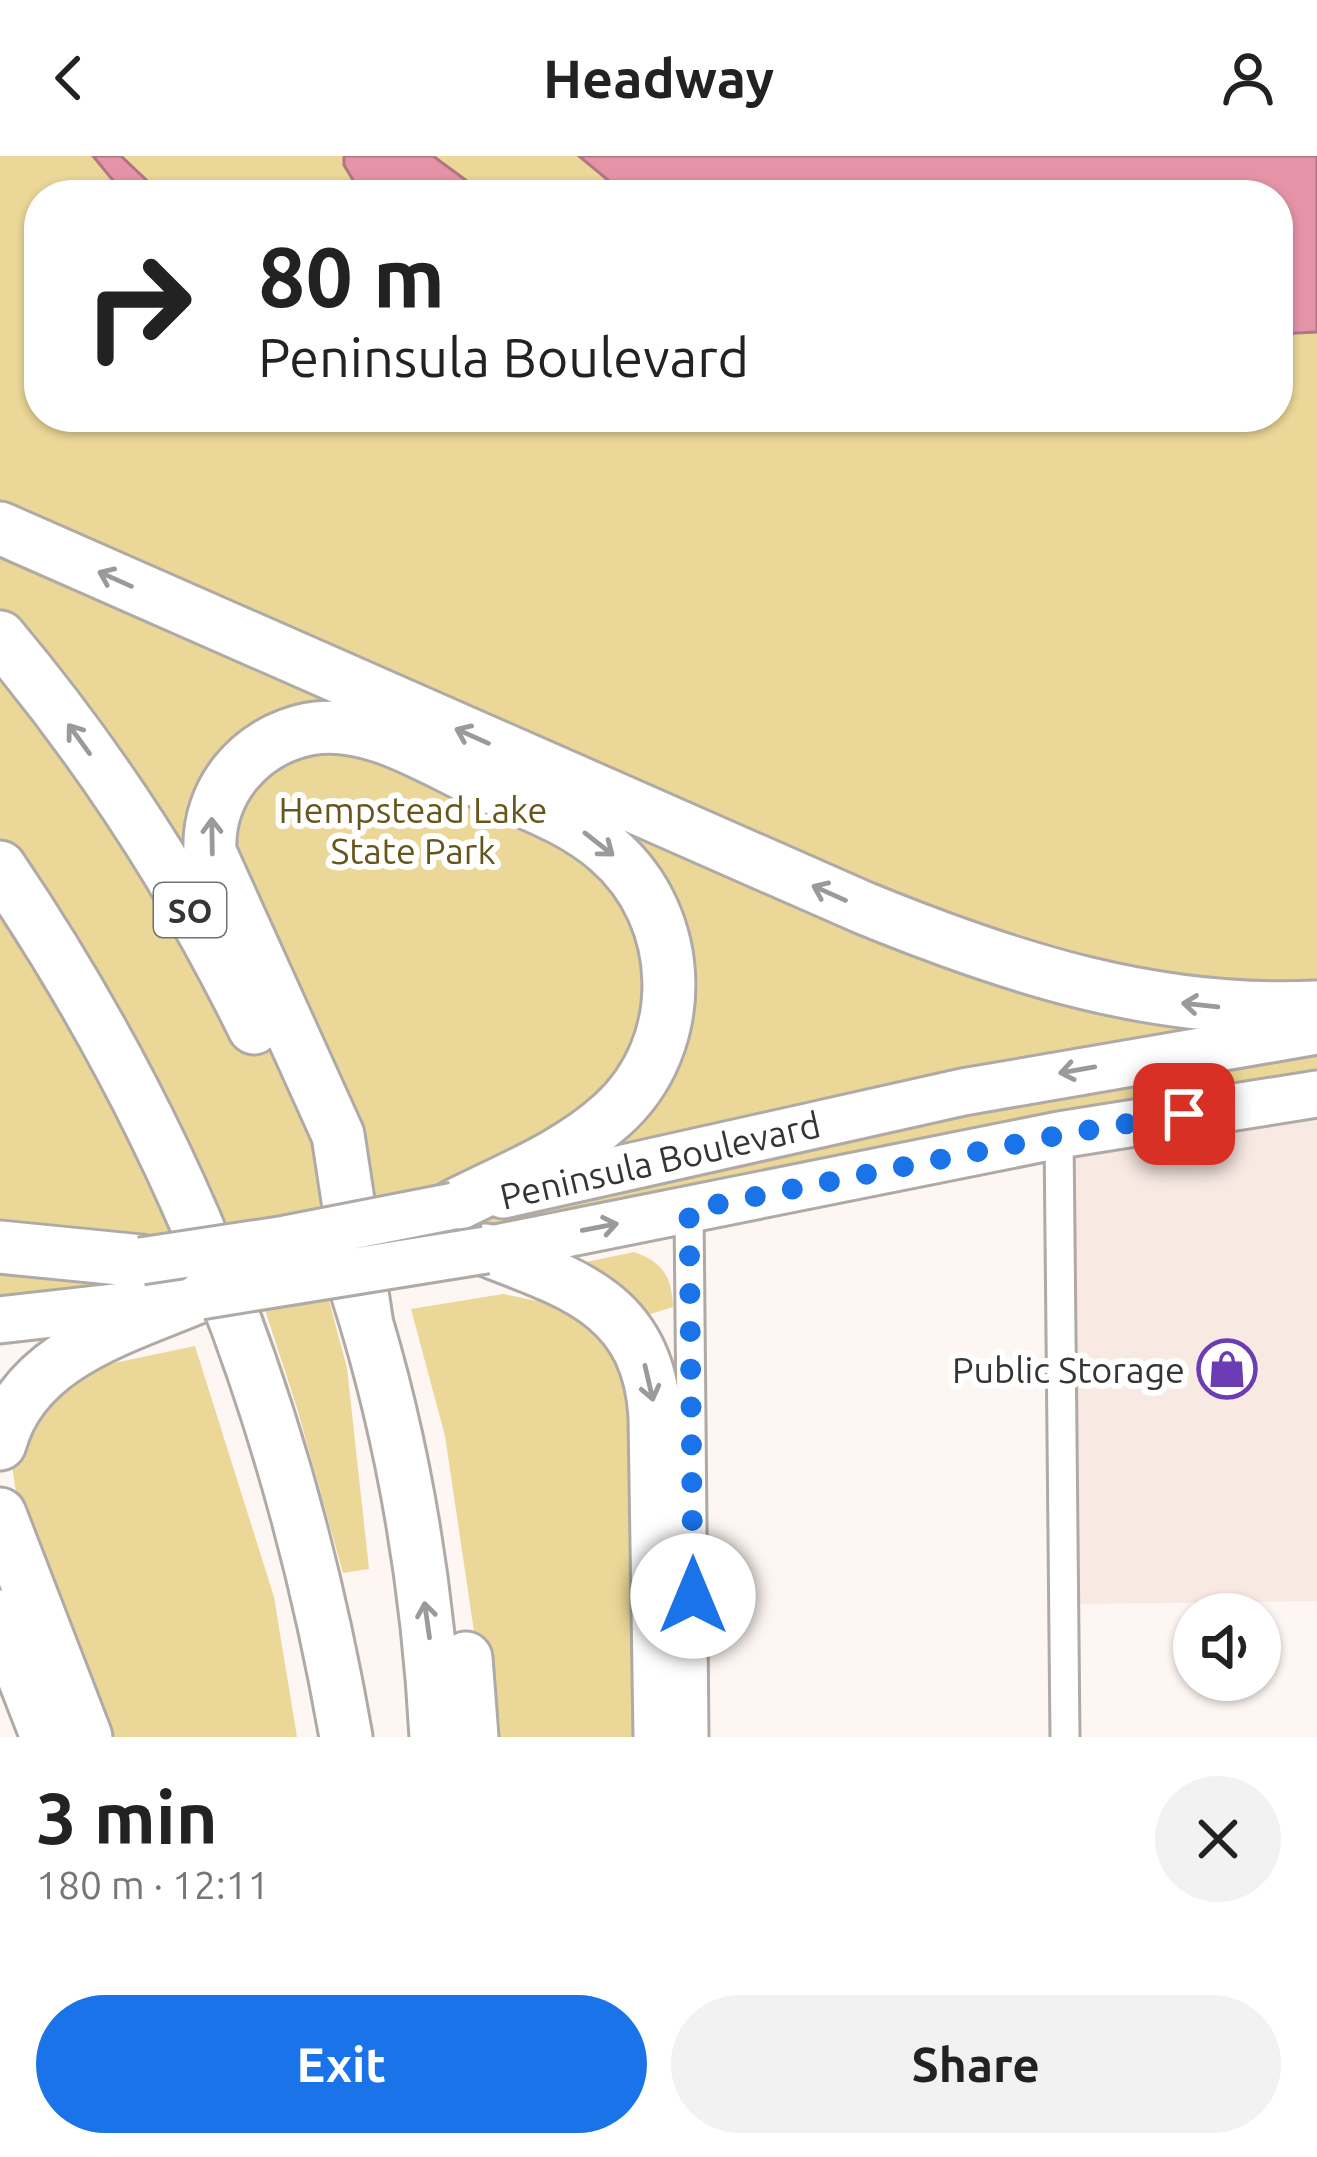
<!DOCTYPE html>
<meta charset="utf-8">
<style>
body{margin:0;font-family:Ubuntu,sans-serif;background:#f2f2f2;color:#222;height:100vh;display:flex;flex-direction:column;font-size:45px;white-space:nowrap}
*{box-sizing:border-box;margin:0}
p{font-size:39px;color:#767676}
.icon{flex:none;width:66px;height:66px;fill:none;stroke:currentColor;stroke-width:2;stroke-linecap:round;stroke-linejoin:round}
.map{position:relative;height:1581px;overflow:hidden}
.panel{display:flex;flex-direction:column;background:#fff;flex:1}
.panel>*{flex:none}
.banner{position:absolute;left:24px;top:24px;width:1269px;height:252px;border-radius:48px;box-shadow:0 3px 9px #0004;background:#fff;color:#222;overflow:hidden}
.controls{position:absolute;left:1173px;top:1437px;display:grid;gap:24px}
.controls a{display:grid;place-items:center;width:108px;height:108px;border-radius:50%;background:#fff;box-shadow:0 3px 9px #0004;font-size:60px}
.pin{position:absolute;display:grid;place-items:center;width:102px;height:102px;color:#fff;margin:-51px;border-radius:24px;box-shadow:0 6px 18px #0006}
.me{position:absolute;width:132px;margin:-66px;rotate:0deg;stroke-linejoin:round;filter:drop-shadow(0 0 9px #0008)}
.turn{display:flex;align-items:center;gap:42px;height:252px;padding:0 36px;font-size:54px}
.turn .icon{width:156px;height:156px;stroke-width:2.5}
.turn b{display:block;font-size:84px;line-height:102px}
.round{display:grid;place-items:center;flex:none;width:126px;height:126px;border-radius:63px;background:#f2f2f2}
.headline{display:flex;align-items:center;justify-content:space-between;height:204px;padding:0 36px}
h1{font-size:72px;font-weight:700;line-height:90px}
.button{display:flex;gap:24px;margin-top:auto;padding:24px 36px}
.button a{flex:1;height:138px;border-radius:72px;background:#1a73e8;color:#fff;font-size:48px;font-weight:700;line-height:138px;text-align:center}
.button a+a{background:#f2f2f2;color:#222}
header{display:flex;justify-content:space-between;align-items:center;height:156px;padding:0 36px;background:#fff;font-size:54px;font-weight:700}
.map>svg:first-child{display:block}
.built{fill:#f8e9e2}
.green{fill:#ebd797;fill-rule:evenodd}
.water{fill:#e593a7;stroke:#b17684;stroke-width:3}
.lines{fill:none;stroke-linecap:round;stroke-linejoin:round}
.street-casing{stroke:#b0aaa6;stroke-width:33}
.primary-casing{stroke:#b0aaa6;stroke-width:51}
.highway-casing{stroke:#b0aaa6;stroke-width:57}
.street{stroke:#fff;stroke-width:27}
.primary{stroke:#fff;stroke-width:45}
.highway{stroke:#fff;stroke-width:51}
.primary-bridge-casing{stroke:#b0aaa6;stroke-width:51;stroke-linecap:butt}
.primary-bridge{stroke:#fff;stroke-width:45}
.oneway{stroke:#9b9a99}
.route{stroke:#1a73e8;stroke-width:21;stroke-dasharray:0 37.8}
.labels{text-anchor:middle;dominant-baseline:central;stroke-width:12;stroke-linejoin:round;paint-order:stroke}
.shield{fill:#fff;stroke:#737170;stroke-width:3}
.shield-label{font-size:33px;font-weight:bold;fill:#373433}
.park-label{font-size:36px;fill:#67561c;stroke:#fff}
.street-label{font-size:36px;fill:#373433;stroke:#fff}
.poi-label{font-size:36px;fill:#373433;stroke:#fff;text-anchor:end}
</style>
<header><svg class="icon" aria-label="back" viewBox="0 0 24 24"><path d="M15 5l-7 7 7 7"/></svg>Headway<svg class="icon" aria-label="person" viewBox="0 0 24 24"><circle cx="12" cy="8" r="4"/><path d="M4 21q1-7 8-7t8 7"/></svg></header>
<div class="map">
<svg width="1317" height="1581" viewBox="0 0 1317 1581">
<rect width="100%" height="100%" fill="#fdf6f3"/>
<path class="built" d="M1317,951v494l-237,3 -9,-474z"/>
<path class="green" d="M0,0h1317v930l-999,173 29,109 22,201 -26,4 -46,-165 -46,-141 -251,33zM39,39h1239v222h-1239z
M634,1096c29,10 38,25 39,55l-32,10 -58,-49 3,-6z
M503,1138l39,8 32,17 8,-9 54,72 8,355h-164l-5,-99 -30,-202 -34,-127z
M195,1190l79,251 23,140h-191l-86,-218 -8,-53 12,-47 71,-52z"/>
<path class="water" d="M93,0h28l41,39h-37z
M344,0h89l53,39h-124l-18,-30z
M579,0h738v176l-39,2v-139h-652z"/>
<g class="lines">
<g class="street-casing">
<path id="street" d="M1059,979l6,602
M689,1054l5,527"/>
</g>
<g class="primary-casing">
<path id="primary" d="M503,1039l460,-103 354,-61
M486,1094l573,-115 258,-41
M0,1164l158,-18"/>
</g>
<g class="highway-casing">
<path id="highway" d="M0,372l864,380c147,60 292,107 453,99
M0,481c100,119 186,252 254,391
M0,711c183,270 290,549 346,870
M0,1091l141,14
M486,1094c89,34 162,56 169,166l5,321
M357,1136c46,144 71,294 79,445
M367,1169l-29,-190 -128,-283c-3,-60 39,-111 99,-123 59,-11 119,29 171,53 43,20 92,36 128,68 79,68 82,195 4,265 -45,41 -105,64 -158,91
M0,1288c24,-90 125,-116 200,-148
M0,1358l86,223
M0,1460l47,121
M466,1502l6,79"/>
</g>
<use href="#street" class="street"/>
<use href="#primary" class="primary"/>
<use href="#highway" class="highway"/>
<g class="primary-bridge-casing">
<path id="primary-bridge" d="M141,1105l139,-21 174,-34
M200,1140l286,-46"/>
</g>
<use href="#primary-bridge" class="primary-bridge"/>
</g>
<defs><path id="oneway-shaft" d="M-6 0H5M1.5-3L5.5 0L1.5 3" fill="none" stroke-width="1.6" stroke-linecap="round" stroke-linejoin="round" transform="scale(3)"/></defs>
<g class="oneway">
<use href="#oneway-shaft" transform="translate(115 423) rotate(-156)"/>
<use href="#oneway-shaft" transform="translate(472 580) rotate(-156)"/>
<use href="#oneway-shaft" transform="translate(79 583) rotate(-126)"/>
<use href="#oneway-shaft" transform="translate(212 680) rotate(-91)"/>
<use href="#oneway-shaft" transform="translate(599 688) rotate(38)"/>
<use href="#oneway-shaft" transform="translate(829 737) rotate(-156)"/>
<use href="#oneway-shaft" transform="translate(1200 849) rotate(-174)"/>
<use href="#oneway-shaft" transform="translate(1077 914) rotate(170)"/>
<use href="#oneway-shaft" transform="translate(600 1071) rotate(-11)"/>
<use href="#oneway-shaft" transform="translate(649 1227) rotate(77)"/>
<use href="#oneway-shaft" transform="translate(427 1464) rotate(-98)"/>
</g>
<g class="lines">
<path class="route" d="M693,1440l-4,-386 371,-75 124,-21"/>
</g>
<defs>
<g id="shop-ring" transform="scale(3)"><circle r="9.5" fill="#fff" stroke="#6b3cb3" stroke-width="1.5"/><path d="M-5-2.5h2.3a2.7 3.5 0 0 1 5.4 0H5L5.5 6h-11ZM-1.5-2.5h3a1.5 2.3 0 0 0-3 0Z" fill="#6b3cb3"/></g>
</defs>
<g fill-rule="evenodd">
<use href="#shop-ring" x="1227" y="1213"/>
</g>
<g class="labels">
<rect class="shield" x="154" y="727" width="72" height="54" rx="9"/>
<g class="shield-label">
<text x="190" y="754">SO</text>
</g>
<g class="park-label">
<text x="413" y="653">Hempstead Lake<tspan x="413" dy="41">State Park</tspan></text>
</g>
<g class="street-label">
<text transform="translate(660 1004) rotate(-13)">Peninsula Boulevard</text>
</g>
<g class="poi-label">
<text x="1185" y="1213">Public Storage</text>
</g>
</g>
</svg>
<div class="controls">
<a><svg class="icon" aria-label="sound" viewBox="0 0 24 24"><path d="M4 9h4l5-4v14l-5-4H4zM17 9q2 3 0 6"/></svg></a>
</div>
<div class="pin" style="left:1184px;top:958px;background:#d93025"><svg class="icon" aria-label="arrive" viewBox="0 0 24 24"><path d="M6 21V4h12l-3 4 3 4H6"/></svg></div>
<svg class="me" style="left:693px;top:1440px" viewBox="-20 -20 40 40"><circle r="19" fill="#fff"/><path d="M0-13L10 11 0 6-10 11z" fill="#1a73e8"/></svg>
<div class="banner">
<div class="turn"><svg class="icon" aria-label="right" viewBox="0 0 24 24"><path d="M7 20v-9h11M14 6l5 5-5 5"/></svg><div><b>80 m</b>Peninsula Boulevard</div></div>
</div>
</div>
<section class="panel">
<div class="headline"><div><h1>3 min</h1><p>180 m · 12:11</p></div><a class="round"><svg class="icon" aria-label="close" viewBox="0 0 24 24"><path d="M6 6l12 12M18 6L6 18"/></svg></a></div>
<div class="button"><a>Exit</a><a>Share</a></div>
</section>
